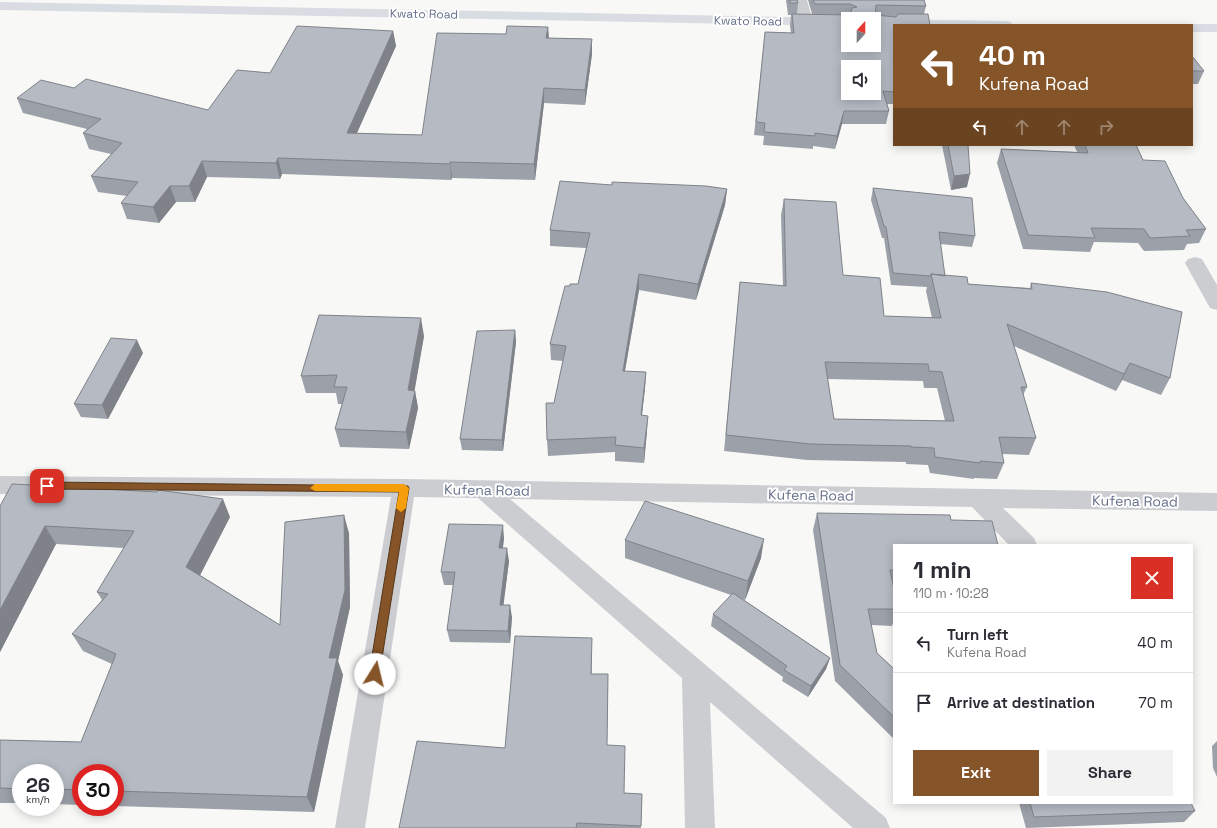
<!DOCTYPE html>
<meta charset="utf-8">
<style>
body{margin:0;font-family:"Space Grotesk",sans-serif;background:#f2f2f3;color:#2b2b33;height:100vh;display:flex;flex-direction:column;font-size:15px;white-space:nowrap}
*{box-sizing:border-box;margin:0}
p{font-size:13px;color:#7c7c81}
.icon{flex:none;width:22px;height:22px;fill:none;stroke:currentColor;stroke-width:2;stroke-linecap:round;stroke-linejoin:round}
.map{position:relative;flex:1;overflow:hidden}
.details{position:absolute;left:893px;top:544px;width:300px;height:260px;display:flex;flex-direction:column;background:#fff;border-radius:0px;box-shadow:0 2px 10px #0003}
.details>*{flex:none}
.banner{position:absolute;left:893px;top:24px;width:300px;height:122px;border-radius:0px;box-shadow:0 2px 10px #0003;background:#855428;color:#fff;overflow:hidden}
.needle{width:26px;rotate:21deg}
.controls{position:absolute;left:841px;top:12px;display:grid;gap:8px}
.controls a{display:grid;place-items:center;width:40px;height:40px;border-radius:0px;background:#fff;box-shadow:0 2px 10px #0003;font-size:20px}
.speed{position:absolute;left:12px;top:764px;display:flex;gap:8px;font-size:20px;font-weight:700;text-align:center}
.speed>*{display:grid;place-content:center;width:52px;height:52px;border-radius:50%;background:#fff;box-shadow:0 2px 10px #0003;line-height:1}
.speed small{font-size:10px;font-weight:400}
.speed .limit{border:6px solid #d22;background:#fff;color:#111}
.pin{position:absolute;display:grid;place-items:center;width:34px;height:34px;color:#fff;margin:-17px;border-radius:8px;box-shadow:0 2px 6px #0006}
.me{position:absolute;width:44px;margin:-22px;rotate:9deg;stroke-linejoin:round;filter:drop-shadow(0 0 3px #0008)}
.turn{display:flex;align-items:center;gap:14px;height:84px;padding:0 20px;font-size:18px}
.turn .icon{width:52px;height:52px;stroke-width:2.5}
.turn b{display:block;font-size:28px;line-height:34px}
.lanes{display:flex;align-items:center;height:38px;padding:0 20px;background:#0003;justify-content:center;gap:20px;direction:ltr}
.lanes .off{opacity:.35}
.round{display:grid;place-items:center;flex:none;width:42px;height:42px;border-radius:0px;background:#f2f2f3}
.overview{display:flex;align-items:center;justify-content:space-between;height:68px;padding:0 20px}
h1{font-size:24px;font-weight:600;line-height:30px}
.primary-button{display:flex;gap:8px;margin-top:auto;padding:8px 20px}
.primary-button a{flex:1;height:46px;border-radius:0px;background:#855428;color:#fff;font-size:16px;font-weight:600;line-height:46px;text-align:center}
.primary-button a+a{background:#f2f2f3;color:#2b2b33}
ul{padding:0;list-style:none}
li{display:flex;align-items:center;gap:12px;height:60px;padding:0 20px;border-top:1px solid #e1e1e2}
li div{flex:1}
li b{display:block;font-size:15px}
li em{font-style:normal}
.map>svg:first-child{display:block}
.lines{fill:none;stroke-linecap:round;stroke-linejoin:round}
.street{fill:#cbcdd1;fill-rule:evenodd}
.secondary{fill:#d9dce2;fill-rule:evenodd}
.wall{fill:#9ca0a8;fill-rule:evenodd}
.shaded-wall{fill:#7f8288}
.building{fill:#b5bac3;stroke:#7f8288;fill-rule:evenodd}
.route{fill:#855428;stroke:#56371a}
.slow{fill:#f59e0b}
.labels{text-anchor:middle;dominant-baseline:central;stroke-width:4;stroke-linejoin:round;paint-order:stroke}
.far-street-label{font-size:12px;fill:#65708a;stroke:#fff}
.street-label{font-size:14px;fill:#65708a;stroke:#fff}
</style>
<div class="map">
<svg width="1217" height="828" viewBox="0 0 1217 828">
<rect width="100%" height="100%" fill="#f8f9f6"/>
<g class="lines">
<path class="street" d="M793,0h14l6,22 -2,3h-10z
M1195,257l7,2 15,26v25l-7,-2 -25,-45 3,-4z
M0,476l404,3 813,14v18l-214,-3 31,30 3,7h-28l-37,-38 -462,-8 376,319 4,10h-37l-143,-126 5,126h-30l-3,-150 -204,-180 -64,-1 -49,331h-30l56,-331 -391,-3z"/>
<path class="secondary" d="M0,2l848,16 5,1h-5v7l-848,-16z
M872,19h2l132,2 5,1 2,3h-119v3l-20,-1v-8z
M1192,24h25v8h-25v-7h-5z"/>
</g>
<path class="wall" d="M786,0h11l1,3 -1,11h15l-4,-14h116l2,6 -2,8 -30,11v79h-7l2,7 -3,13h-44l-7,25 -22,-3v3l-50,-4 1,-9 -10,-1 11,-103 26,1 -1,-7 1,-11h-3z
M548,27l1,11 43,1v15l-7,51 -41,-2 -9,77 -83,-2 -1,2 -169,-6 -2,5 -73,-2 -12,25h-19l-17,21 -32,-4 -6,-16 6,-7 -29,-4 -7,-16 20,-22 -22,-5 -6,-16 4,-4 -64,-16 -6,-15 57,-10 134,22 62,-37 123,-42 3,15 -39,87 65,2 84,-101z
M1192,56l12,15 -6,13h-6z
M942,145h26l-1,42 -16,3z
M1074,145h62l7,15 40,38 23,31 -7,14 -12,1 -3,6 -40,1 -6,-8 -44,-1 -4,10 -67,-3 -26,-86 4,-14 76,3z
M612,185l115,4 -2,16 -29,95 -57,-10 -14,81 21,1 -1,16 -3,27 5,16 -3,32 -29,-2v-9l-67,4 -1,-16 7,-37 9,-42 -12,-1 -1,-16 20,-58 8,-2 8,-36 -36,-2v-16z
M873,188l102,48 -3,11 -32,-3 5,32 23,8 62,4 1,-5 139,95 -9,17 -39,-15 -6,11 -102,-45 13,41 -4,8 13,43 -7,17 -27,-1 2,9 -7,16 -23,-1v1l-44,-6 -2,-8 -22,-1v-2l-99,-2 -83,-9 16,-169 43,4 -2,-71 3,-16 59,76 41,41 48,2 -6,-27 1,-4 -36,-2 -7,-47h-2l-11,-38zM827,379l96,2 1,7h13l8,33 -111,-2z
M515,330l1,12 -13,109 -41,-1 -2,-11z
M424,336l-10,55h1l3,17 -9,41 -69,-2 -5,-18 7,-25h-4l-2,-11h-30l-5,-17z
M143,353l-35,66 -27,-2 -7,-13z
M0,506l230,11 -30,58 80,50 69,-92 1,74 -12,54 5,14 -29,137 -199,-6v-33h-34v32l-26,-1v-31h-34v30h-21v-63l81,2 31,-78 -29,-13 -11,-17 30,-34 -5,-8 27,-44 -68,-4 -56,108z
M817,513l77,32v75l-2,6 -21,-1 6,28 17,16v70l-59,-58 -22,-151z
M504,538l-1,10 6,13 -6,44 9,12 -2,26 -60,-1 -3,-12 7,-45h-10l-3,-13z
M625,540l136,18 -16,42 -4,-2 89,60 -4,11 -18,28 -26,-16 1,-4 -72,-51 2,-12 18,-19 -106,-37z
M592,655l-1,19h17l-1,71 17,48 18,1 -1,34h-242l106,-80z
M1217,741v36l-4,-9 -1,-22z
M1019,803h172l4,8 -11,11 -158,6z"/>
<path class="shaded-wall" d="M548,27l1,15 -3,-4z
M393,31l3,15 -46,102 -3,-15z
M592,39v15l-7,51v-15z
M544,88v15l-9,77 -1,-16z
M844,111l-2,13 -7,25 2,-13z
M278,158l4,16 -2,5 -4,-16z
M202,161l5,16 -12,25 -6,-16z
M450,162l2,16 -1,2 -1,-16z
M970,174l-3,13 -16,3 3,-14z
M170,186l6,16 -17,21 -6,-16z
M727,189l-2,16 -29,95 2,-16z
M639,274v16l-17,97 1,-16z
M421,318l3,18 -11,64 2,-9 3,17 -9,41 -3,-17 2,-42z
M515,330l1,12 -13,109 -1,-11z
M137,340l6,13 -35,66 -6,-14z
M1130,363l-8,17 -6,11 8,-17z
M646,372l-1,16 -5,43 1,-16z
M648,416l-1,15 -3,32v-15z
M223,499l7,18 -35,68 -9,-18z
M344,515l5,18 1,74 -12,54 5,14 -29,137 -7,-15z
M503,525l1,13 -3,23 -2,-13z
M45,526l11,18 -56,108v-42z
M764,539l-3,19 -16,42 3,-19z
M507,548l2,13 -7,56 -2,-12z
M510,605l2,12 -2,26 -2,-12z
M592,638v17l-1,36v-17z
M830,658l-4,11 -18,28 3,-11z"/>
<path class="building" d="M790,0h7l1,3h-8z
M813,0h111l2,6 -50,-1 -1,10 21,2 2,-3h30l2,11h-36v67l-11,-1 6,20h-45l-7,25 -22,-3v3l-51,-4 1,-9 -9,-1 9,-90 29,1 -2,-19 58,1 2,-7 5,-1 -7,-3h-35zM848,19h26v26h-26zM848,67h26v26h-26z
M297,26l96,5 -46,102 75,2 15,-102 69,1 1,-8 41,1 -2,11 46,1 -7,51 -41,-2 -10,76 -84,-2v2l-172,-6 -2,5 -74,-2 -13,25h-19l-17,21 -32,-4 17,-21 -47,-6 31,-33 -39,-10 18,-14 -84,-21 24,-18 33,8 12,-9 122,31 29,-40 33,3z
M1192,56l12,15h-12z
M948,145h20l2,29 -16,2z
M1085,145h51l7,15 22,1 18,37 23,31 -20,1 4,6 -40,2 -6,-9 -53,-1 4,10 -67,-3 -27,-86 87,4z
M560,181l52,4v-3l94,4 21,3 -29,95 -59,-10 -16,97 23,1 -5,43 7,1 -4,32 -29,-3 1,-8 -69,3 -1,-37h8l12,-57 -16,-2 15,-58h5v-2h8l12,-51 -40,-3z
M873,188l99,10 3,38 -36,-4 6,44 -14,-2 -1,2 -37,-3 -7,-46 -2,-1z
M784,199l52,3 7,73 37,3 4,38 57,2 -10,-44 36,3 1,7 64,5 -1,-6 76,9 75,20 -12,66 -40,-15 -6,11 -117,-50 20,63h-6l15,51 -37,-1 5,26 -24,-2v2l-45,-6 -1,-9 -23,-1v-1l-101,-2 -84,-9 14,-153 46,4zM825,362l103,2 1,7 13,1 12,49 -120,-2z
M319,315l102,3 -13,72 7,1 -9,41 -71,-3 12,-42h-13l3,-12 -36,1z
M515,330l-13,110 -42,-1 17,-108z
M111,338l26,2 -35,65 -28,-1z
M12,484l145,8 1,-2 65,9 -37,68 94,58 5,-103 59,-7 1,75 -16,68h8l-30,139 -192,-6v-18h-34v17l-26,-1v-16h-34v16l-21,-1v-48l81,2 35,-88 -44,-20 36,-40 -11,-2 37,-61 -89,-5 -45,84v-104z
M645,501l119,38 -16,42 -123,-41z
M817,513l133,2 1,5 41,1 6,24h-104v25h-4l4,19v20h-26l9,44 17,16v48l-54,-52z
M449,524l54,1 -4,23h8l-7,57h10l-2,26 -61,-1 8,-58h-14z
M733,593l97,65 -19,28 -27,-16 3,-4 -74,-52z
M515,636l77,2 -1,36h17l-1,71 18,1 -1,47 18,1 -1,32 -64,-3 -1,5h-177l18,-87 88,7z
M1030,803h161l4,8 -161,6z"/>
<path class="route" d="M47,482l361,4 1,2 -30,189 -4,1 -4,-1 -2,-3 30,-182 -352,-3 -5,-3z"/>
<path class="slow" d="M315,484h89l5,4 -3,20 -5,4 -5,-4 3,-16 -84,-1 -5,-3z"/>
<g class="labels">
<g class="far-street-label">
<text transform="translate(424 14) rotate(1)">Kwato Road</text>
<text transform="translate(748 21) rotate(1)">Kwato Road</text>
</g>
<g class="street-label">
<text transform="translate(487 490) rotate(1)">Kufena Road</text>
<text transform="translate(811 495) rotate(1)">Kufena Road</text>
<text transform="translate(1135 501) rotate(1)">Kufena Road</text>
</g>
</g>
</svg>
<div class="controls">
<a><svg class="needle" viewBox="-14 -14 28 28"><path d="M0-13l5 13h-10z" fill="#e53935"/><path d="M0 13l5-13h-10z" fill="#7c7c81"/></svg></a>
<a><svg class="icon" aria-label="sound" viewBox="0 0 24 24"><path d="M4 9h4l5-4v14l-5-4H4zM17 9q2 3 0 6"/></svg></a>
</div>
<div class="speed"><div>26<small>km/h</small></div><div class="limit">30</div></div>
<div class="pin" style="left:47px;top:486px;background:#d93025"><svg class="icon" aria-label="arrive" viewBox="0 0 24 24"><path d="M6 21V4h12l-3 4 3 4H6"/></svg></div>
<svg class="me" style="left:375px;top:674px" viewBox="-20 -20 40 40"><circle r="19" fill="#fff"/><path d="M0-13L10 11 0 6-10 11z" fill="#855428"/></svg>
<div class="banner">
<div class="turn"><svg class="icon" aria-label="left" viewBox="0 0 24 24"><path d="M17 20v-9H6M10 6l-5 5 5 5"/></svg><div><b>40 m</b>Kufena Road</div></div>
<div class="lanes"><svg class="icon" aria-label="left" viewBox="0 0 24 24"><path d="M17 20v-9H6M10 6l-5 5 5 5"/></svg><svg class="icon off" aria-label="ahead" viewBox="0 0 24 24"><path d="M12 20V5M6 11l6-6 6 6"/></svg><svg class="icon off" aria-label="ahead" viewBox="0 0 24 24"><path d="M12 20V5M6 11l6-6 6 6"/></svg><svg class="icon off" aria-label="right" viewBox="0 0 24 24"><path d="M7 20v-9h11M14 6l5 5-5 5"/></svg></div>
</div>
<section class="details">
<div class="overview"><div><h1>1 min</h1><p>110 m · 10:28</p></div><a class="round" style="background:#d93025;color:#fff"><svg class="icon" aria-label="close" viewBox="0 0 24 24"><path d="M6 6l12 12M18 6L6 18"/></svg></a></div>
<ul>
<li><svg class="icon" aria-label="left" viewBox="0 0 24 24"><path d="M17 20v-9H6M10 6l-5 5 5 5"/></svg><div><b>Turn left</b><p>Kufena Road</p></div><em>40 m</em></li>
<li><svg class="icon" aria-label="arrive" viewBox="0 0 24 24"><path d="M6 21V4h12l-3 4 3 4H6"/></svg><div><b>Arrive at destination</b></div><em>70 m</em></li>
</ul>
<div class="primary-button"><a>Exit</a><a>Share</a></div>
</section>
</div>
